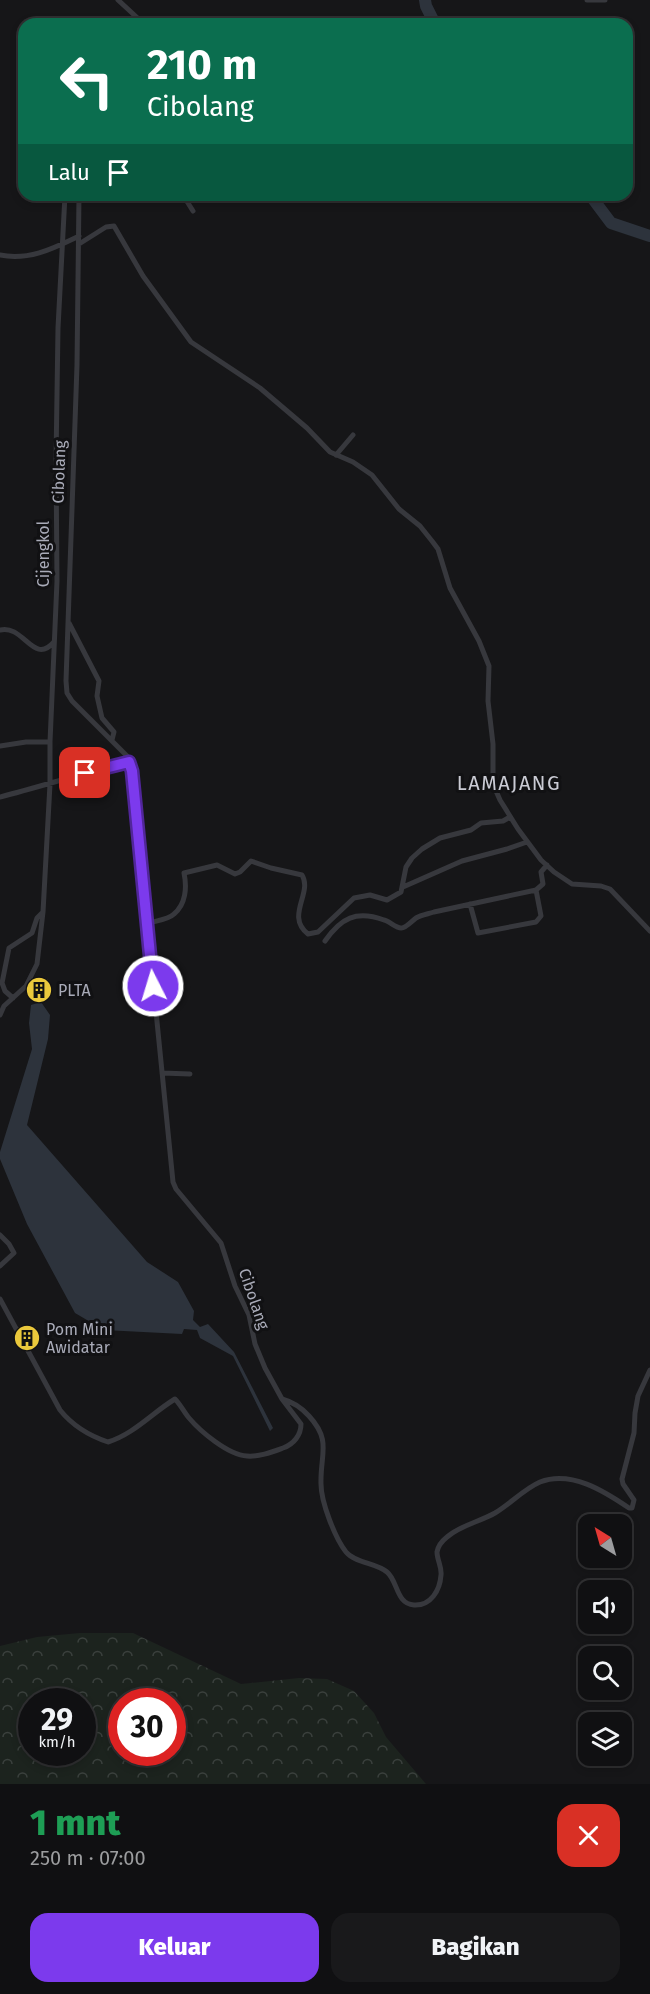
<!DOCTYPE html>
<html lang="id">
<meta charset="utf-8">
<style>
body{margin:0;font-family:"Fira Sans",sans-serif;background:#19191b;color:#f1f3f6;height:100vh;display:flex;flex-direction:column;font-size:22px;white-space:nowrap}
*{box-sizing:border-box;margin:0}
p{font-size:20px;color:#9c9d9f}
.icon{flex:none;width:33px;height:33px;fill:none;stroke:currentColor;stroke-width:2;stroke-linecap:round;stroke-linejoin:round}
.map{position:relative;height:1784px;overflow:hidden}
.sheet{display:flex;flex-direction:column;background:#101012;flex:1}
.sheet>*{flex:none}
.hud{position:absolute;left:18px;top:18px;width:615px;height:183px;border-radius:18px;box-shadow:0 3px 9px #0003,0 0 0 2px #303032;background:#0b6e4f;color:#fff;overflow:hidden}
.needle{width:39px;rotate:323deg}
.controls{position:absolute;left:578px;top:1514px;display:grid;gap:12px}
.controls a{display:grid;place-items:center;width:54px;height:54px;border-radius:12px;background:#101012;box-shadow:0 3px 9px #0003,0 0 0 2px #303032;font-size:30px}
.speed{position:absolute;left:18px;top:1688px;display:flex;gap:12px;font-size:30px;font-weight:700;text-align:center}
.speed>*{display:grid;place-content:center;width:78px;height:78px;border-radius:50%;background:#101012;box-shadow:0 3px 9px #0003,0 0 0 2px #303032;line-height:1}
.speed small{font-size:15px;font-weight:400}
.speed .limit{border:9px solid #d22;background:#fff;color:#111}
.pin{position:absolute;display:grid;place-items:center;width:51px;height:51px;color:#fff;margin:-26px;border-radius:12px;box-shadow:0 3px 9px #0006}
.me{position:absolute;width:66px;margin:-33px;rotate:355deg;stroke-linejoin:round;filter:drop-shadow(0 0 4px #0008)}
.turn{display:flex;align-items:center;gap:21px;height:126px;padding:0 30px;font-size:27px}
.turn .icon{width:78px;height:78px;stroke-width:2.5}
.turn b{display:block;font-size:42px;line-height:51px}
.then{display:flex;align-items:center;height:57px;padding:0 30px;background:#0003;gap:12px;font-size:22px}
.round{display:grid;place-items:center;flex:none;width:63px;height:63px;border-radius:18px;background:#19191b}
.summary{display:flex;align-items:center;justify-content:space-between;height:102px;padding:0 30px}
h1{font-size:36px;font-weight:800;line-height:45px;color:#1e9e55}
.primary-button{display:flex;gap:12px;margin-top:auto;padding:12px 30px}
.primary-button a{flex:1;height:69px;border-radius:18px;background:#7c3aed;color:#fff;font-size:24px;font-weight:800;line-height:69px;text-align:center}
.primary-button a+a{background:#19191b;color:#f1f3f6}
.map>svg:first-child{display:block}
.forest{fill:url(#forest-crowns);fill-rule:evenodd}
.water{fill:#2d333c}
.lines{fill:none;stroke-linecap:round;stroke-linejoin:round}
.river{stroke:#2d333c;stroke-width:12}
.street{stroke:#37383d;stroke-width:5}
.route-casing{stroke:#51269a;stroke-width:15}
.route{stroke:#7c3aed;stroke-width:10}
.labels{text-anchor:middle;dominant-baseline:central;stroke-width:6;stroke-linejoin:round;paint-order:stroke}
.street-label{font-size:16px;fill:#a9abb8;stroke:#111113}
.poi-label{font-size:16px;fill:#a9abb8;stroke:#111113;text-anchor:start}
.quarter-label{font-size:20px;letter-spacing:1.5px;fill:#cacbd4;stroke:#111113}
</style>
<div class="map">
<svg width="650" height="1784" viewBox="0 0 650 1784">
<defs>
<pattern id="forest-crowns" width="20" height="18" patternUnits="userSpaceOnUse" patternTransform="scale(1.5)"><rect width="20" height="18" fill="#1c231e"/><path d="M2 6a3 3 0 1 1 6 0M12 15a3 3 0 1 1 6 0" fill="none" stroke="#3a403d"/></pattern>
</defs>
<rect width="100%" height="100%" fill="#161618"/>
<path class="forest" d="M80,1633h53l108,51 58,-6 28,1 27,12 20,22 12,24 40,47h-426v-138l37,-9zM32,1701h50v51h-50zM122,1701h50v51h-50z"/>
<path class="water" d="M41,1002l9,13 -2,24 -21,86 120,137 31,20 16,29 -1,9 7,7 8,-3 26,28 39,76 -3,3 -37,-75 -33,-18 -3,-8 -13,-1 -2,5 -78,-4 -29,-17 -48,-89 -27,-65v-7l32,-103 -3,-26 2,-18z"/>
<g class="lines">
<path class="river" d="M425,0l1,6 9,18
M590,195l21,28 39,13"/>
<path class="street" d="M118,0l26,24
M587,0h18
M244,24l6,-4
M183,195l10,16
M79,244l27,-17 8,-1 29,50 48,66 69,46 47,40 23,24 23,10 19,13 27,34 21,17 12,15 6,8 12,39 29,53 10,25 -1,35 5,43v40l7,16 18,29 23,31 13,12 18,12 29,2 9,3 40,42
M0,255c29,6 54,-7 79,-19
M336,455l17,-20
M69,623l30,58 -2,15 5,22 12,14 -2,8
M0,630c24,-6 33,36 54,12
M0,746l26,-4h24
M0,797c43,-11 86,-25 129,-35
M403,887l59,-26 45,-12 20,-7
M470,904l8,29 58,-11 5,-6 -5,-26
M146,924c8,-3 22,-4 28,-10 12,-10 13,-27 10,-41l33,-8 18,9 5,-2 11,-11 20,7 31,7c11,18 -17,41 6,59l10,-2 36,-34 16,-3 17,5 14,-8 5,-25 6,-9 10,-9 18,-11 31,-8 10,-7 22,-2 7,-4
M325,941c16,-23 31,-31 59,-21 5,1 12,8 17,8 4,1 11,-7 15,-10 5,-3 12,-4 18,-6l102,-22 7,-6 -2,-12 6,-7
M13,998l-8,-7 -3,-8 7,-35 23,-15 5,-15 5,-5
M0,1015l4,-9 22,-20 11,-22 6,-52 7,-128v-42l7,-161 -1,-121 2,-132 7,-133
M162,1073l28,1
M0,1235l9,9 5,9 -14,13
M0,1299l60,111c12,15 30,26 48,32 26,-8 44,-29 67,-43 5,5 9,13 14,19 11,13 39,37 58,38 12,1 25,-4 36,-8 11,-4 18,-13 18,-24l-19,-25 -17,-31 -10,-24 -6,-29 -14,-29 -14,-43 -45,-54 -3,-7 -41,-411 -5,-15 -55,-55 -5,-8 -1,-12 11,-316 2,-170
M282,1399c11,3 19,8 27,17 23,25 11,38 12,68 0,18 14,54 25,68 9,11 30,11 41,20 11,9 9,32 27,33 17,1 26,-15 27,-30 1,-8 -4,-15 -4,-23 1,-6 5,-11 10,-15 14,-12 32,-15 48,-24 15,-9 29,-24 45,-31 31,-12 64,9 89,26h3l2,-8 -11,-16 -1,-5 12,-46 1,-20 3,-17 12,-26"/>
</g>
<g class="lines">
<g class="route-casing">
<path id="route" d="M85,773l44,-11 3,9 21,215"/>
</g>
<use href="#route" class="route"/>
</g>
<defs>
<g id="building-disc" transform="scale(1.35)"><circle r="9.5" fill="#eac83c" stroke="#111113"/><path d="M-4-6H4V6H1V3H-1V6H-4ZM-2.5-4.3h1.7v1.8h-1.7ZM.8-4.3h1.7v1.8H.8ZM-2.5-1h1.7V.8h-1.7ZM.8-1h1.7V.8H.8Z" fill="#111"/></g>
</defs>
<g fill-rule="evenodd">
<use href="#building-disc" x="39" y="990"/>
<use href="#building-disc" x="27" y="1338"/>
</g>
<g class="labels">
<g class="street-label">
<text transform="translate(59 472) rotate(-88)">Cibolang</text>
<text transform="translate(43 554) rotate(-90)">Cijengkol</text>
<text transform="translate(254 1299) rotate(71)">Cibolang</text>
</g>
<g class="poi-label">
<text x="58" y="990">PLTA</text>
<text x="46" y="1329">Pom Mini<tspan x="46" dy="18">Awidatar</tspan></text>
</g>
<g class="quarter-label">
<text x="509" y="783">LAMAJANG</text>
</g>
</g>
</svg>
<div class="controls">
<a><svg class="needle" viewBox="-14 -14 28 28"><path d="M0-13l5 13h-10z" fill="#e53935"/><path d="M0 13l5-13h-10z" fill="#9c9d9f"/></svg></a>
<a><svg class="icon" aria-label="sound" viewBox="0 0 24 24"><path d="M4 9h4l5-4v14l-5-4H4zM17 9q2 3 0 6"/></svg></a>
<a><svg class="icon" aria-label="search" viewBox="0 0 24 24"><circle cx="10" cy="10" r="6"/><path d="M15 15l6 6"/></svg></a>
<a><svg class="icon" aria-label="layers" viewBox="0 0 24 24"><path d="M12 4l9 5-9 5-9-5zM3 14l9 5 9-5"/></svg></a>
</div>
<div class="speed"><div>29<small>km/h</small></div><div class="limit">30</div></div>
<div class="pin" style="left:85px;top:773px;background:#d93025"><svg class="icon" aria-label="arrive" viewBox="0 0 24 24"><path d="M6 21V4h12l-3 4 3 4H6"/></svg></div>
<svg class="me" style="left:153px;top:986px" viewBox="-20 -20 40 40"><circle r="17" fill="#7c3aed" stroke="#fff" stroke-width="3"/><path d="M0-11L8 9 0 5-8 9z" fill="#fff"/></svg>
<div class="hud">
<div class="turn"><svg class="icon" aria-label="left" viewBox="0 0 24 24"><path d="M17 20v-9H6M10 6l-5 5 5 5"/></svg><div><b>210 m</b>Cibolang</div></div>
<div class="then">Lalu<svg class="icon" aria-label="arrive" viewBox="0 0 24 24"><path d="M6 21V4h12l-3 4 3 4H6"/></svg></div>
</div>
</div>
<section class="sheet">
<div class="summary"><div><h1>1 mnt</h1><p>250 m · 07:00</p></div><a class="round" style="background:#d93025;color:#fff"><svg class="icon" aria-label="close" viewBox="0 0 24 24"><path d="M6 6l12 12M18 6L6 18"/></svg></a></div>
<div class="primary-button"><a>Keluar</a><a>Bagikan</a></div>
</section>
